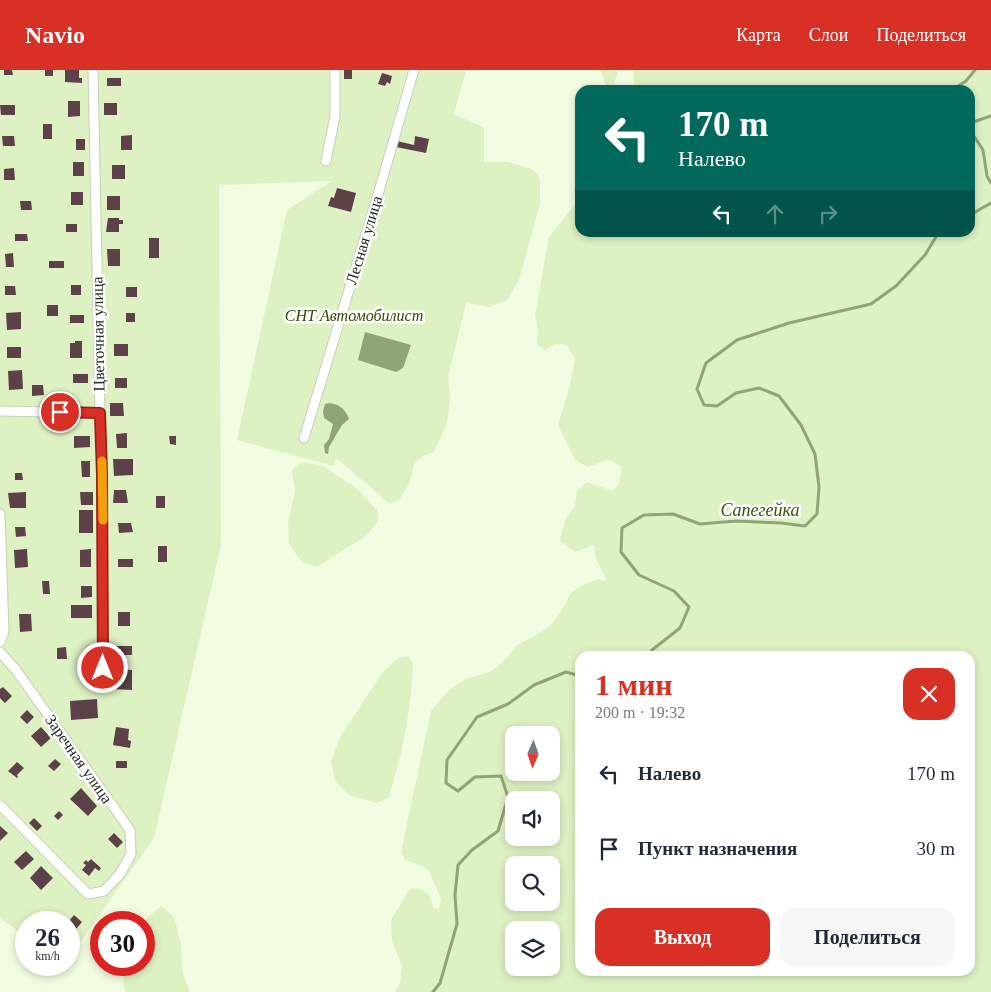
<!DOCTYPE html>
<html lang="ru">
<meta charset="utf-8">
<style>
body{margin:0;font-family:Georgia,serif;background:#f6f6f7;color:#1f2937;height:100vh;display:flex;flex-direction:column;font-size:19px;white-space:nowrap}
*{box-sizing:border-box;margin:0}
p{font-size:16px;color:#747a83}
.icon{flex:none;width:28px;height:28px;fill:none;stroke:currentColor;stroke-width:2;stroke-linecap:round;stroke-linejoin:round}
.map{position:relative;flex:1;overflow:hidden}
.side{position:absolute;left:575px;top:581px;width:400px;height:325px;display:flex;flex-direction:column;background:#fff;border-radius:15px;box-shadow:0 2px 8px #0003}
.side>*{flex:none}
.guide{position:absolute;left:575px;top:15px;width:400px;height:152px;border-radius:15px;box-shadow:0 2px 8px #0003;background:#00695c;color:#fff;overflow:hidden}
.needle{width:32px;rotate:182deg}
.buttons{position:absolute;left:505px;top:656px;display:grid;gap:10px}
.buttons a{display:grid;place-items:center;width:55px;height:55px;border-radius:10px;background:#fff;box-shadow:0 2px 8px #0003;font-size:25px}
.speed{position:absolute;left:15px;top:841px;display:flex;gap:10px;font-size:25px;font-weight:700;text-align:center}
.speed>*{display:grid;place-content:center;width:65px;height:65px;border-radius:50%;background:#fff;box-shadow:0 2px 8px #0003;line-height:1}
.speed small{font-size:12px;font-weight:400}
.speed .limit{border:8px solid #d22;background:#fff;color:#111}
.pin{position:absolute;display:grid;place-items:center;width:42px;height:42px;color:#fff;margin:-21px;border:2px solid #fff;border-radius:50%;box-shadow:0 1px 5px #0007}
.me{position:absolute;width:55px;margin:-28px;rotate:0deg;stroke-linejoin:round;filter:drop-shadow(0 0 4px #0008)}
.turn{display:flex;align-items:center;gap:18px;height:105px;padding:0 20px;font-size:22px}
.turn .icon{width:65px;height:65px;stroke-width:2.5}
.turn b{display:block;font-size:35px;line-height:42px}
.lanes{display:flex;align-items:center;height:48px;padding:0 20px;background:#0003;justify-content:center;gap:25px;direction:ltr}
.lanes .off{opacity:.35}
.round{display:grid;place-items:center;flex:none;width:52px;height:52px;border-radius:15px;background:#f6f6f7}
.summary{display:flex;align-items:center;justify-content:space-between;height:85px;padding:0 20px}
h1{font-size:30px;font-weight:600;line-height:38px;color:#d93025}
.button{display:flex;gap:10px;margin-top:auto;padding:10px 20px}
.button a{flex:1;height:58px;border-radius:15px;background:#d93025;color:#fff;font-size:20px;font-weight:600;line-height:58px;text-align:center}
.button a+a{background:#f6f6f7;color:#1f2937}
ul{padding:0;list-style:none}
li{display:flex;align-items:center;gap:15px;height:75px;padding:0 20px}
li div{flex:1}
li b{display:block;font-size:19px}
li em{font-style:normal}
header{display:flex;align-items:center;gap:30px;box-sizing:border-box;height:70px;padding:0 25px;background:#d93025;color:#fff}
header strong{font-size:24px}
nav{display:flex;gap:28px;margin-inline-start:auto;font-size:18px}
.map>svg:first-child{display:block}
.green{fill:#def1c3;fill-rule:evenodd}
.water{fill:#91a477}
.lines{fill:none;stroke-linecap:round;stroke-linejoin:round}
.stream{stroke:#91a477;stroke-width:3}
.building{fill:#5c4248}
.minor-casing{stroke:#c5d0b7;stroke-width:11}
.minor{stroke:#fff;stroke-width:9}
.route-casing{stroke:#8d1f18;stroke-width:12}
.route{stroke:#d93025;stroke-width:9}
.slow{stroke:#f59e0b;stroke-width:9}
.labels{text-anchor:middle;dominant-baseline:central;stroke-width:5;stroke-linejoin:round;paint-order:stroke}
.street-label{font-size:16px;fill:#24281e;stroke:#fff}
.park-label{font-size:16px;font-style:italic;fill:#334900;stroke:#fff}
.water-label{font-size:18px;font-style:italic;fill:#3b510a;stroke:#fff}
</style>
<header>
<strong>Navio</strong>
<nav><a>Карта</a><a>Слои</a><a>Поделиться</a></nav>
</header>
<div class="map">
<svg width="991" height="922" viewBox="0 0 991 922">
<rect width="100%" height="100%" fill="#f1fce1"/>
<path class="green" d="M0,0h466l-12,44 30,14v34h24l24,7 8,9v26l-21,76 -12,20 -18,7 -23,-4 -18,74 2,22 -3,24 -13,29 -11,4 -9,8 -4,18 -10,17 -10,5 -54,-46 -3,8 -96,-26 50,-230 45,-29 -113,4 2,360 -67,293 -85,120v-36h-43v15l-26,-19z
M601,0h16v5l-4,10h-8z
M633,0h358v922h-596l5,-8 2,-18 -10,-25 -1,-21 19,-31 9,-1 10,6 4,13 6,3 2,-11 -12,-28 -6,-5 -18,-6 -4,-8 30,-141 18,-21 17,-11 24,-7 15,-12 12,-15 21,-11 12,-8 11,-14 10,-19 14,-9 14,-5 8,2 -11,-22 -2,-14 -19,7 -15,-11 5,-20 10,-15 2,-15 10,-9 26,9 6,-7 3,-17 -14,-8 -20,8 -13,-7 -17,-35 12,-40 5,-26 -8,-14 -11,-1 -11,6 -8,-6 1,-16 -3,-13 14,-78 31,-39v34h390v-142h-335zM580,586h390v315h-390zM514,665h37v37h-37zM514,730h37v38h-37zM514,795h37v37h-37zM514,860h37v38h-37z
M302,392l21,4 32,21 22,23 1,11 -11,14 -50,32 -15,-5 -13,-18 -1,-21 7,-32 -3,-21z
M408,586l5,7c-2,48 -10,88 -24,134l-12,6 -28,-8 -14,-14 -4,-19 9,-25 42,-64 16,-15z
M161,836l13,11 7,27 2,30 7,18h-64l-2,-3 -1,-24h21v-42l4,-6z"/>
<path class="water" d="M365,262l46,13 -8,23 -7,4 -38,-12z
M329,333c11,2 16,5 20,16l-7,6 -13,22 -1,7 -3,-1 -1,-8 5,-6 4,-15 -9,-6 -1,-7 2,-7z"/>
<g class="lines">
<path class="stream" d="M952,20l14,-9 9,-11
M970,53l21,-7
M970,60l13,20 4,26 4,7
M970,145l21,-12
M648,586l4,-6 28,-22 9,-21 -15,-16 -35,-16 -18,-23 1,-24 22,-13 29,-1 27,10 36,-3 45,2 24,3 12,-12 2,-27 -4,-33 -14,-29 -22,-29 -20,-8 -23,5 -19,13 -13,-1 -7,-16 9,-26 31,-23 52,-17 82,-19 25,-18 29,-31 14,-23
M433,922l7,-9 17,-59 -2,-29 3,-30 14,-15 26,-19 10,-34 -7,-21 -26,1 -17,14 -12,-8 1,-23 30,-43 31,-13 26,-19 32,-13 14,4"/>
</g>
<path class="building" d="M4,0h8l1,5h-9z
M45,0h8v6h-8z
M65,0h14v8h3v5l-17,-1z
M344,0h8v9h-8z
M382,3l10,3 -2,8 -3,-2 -2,4 -7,-2z
M107,8h14v8h-14z
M68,31h12v15l-12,1z
M104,33h13v12h-13z
M0,35h15v10h-14z
M43,54h9v15h-9z
M132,65v15h-11v-14z
M2,66h12l1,10h-12z
M415,66l14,3 -3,14 -30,-6 1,-6 17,4z
M76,69h9v11h-9z
M73,92h11v14h-11z
M112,95h13v14h-13z
M14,98l1,12h-11v-11z
M337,118l19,5 -5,19 -23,-6 3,-9 3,1z
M71,122h12v13h-12z
M107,126h13v14h-13z
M20,131h11l1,9h-11z
M108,148h11v2h4v4h-4v8h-13z
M66,154h11v8h-11z
M15,164h12l1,7h-13z
M149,168h10v20h-10z
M107,179h13v17h-12z
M13,183l1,14h-8l-1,-13z
M49,191h15v7h-15z
M71,215h10v10h-10z
M5,216h10l1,9h-11z
M126,217h11v10h-11z
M47,235h11v11h-11z
M21,242v17l-14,1 -1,-17z
M126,243h9v9h-9z
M70,245h14v8h-14z
M75,271h7v17h-12v-15h5z
M114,274h14v12h-14z
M7,277h14v11h-14z
M22,300l1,19 -14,1 -1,-19z
M73,304h15v9h-15z
M115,308h12v10h-12z
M32,315h11l1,10 -12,1z
M110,333h13l1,13h-14z
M127,363v15h-10l-1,-14z
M74,366h16v11l-16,1z
M169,366h7v9l-6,-1z
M113,389h20v16l-19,1z
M81,391h9v16h-8z
M15,403h7l1,7h-8z
M114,420h12l2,13h-15z
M26,422v16h-16l-2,-15z
M80,422h13v13h-12z
M156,426h9v12h-9z
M79,440h14v23h-14z
M118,453h13l2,9 -14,1z
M15,457h10l1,9 -10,1z
M158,476h9v16h-9z
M27,479l1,18 -13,1 -1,-18z
M91,479v18h-11v-17z
M118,489h15v8h-15z
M42,511h7l1,13h-7z
M81,516h11v11l-11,1z
M71,535h21v13h-21z
M118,542h12v14h-12z
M19,544h12l1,17 -12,1z
M117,576h15v9h-15z
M66,577l1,12h-10v-11z
M113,599l19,1v20l-19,-1z
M3,617l9,9 -7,7 -5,-5v-9z
M97,629l1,19 -27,2 -1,-19z
M27,640l7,7 -7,7 -7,-7z
M41,657l10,11 -10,9 -10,-11z
M116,657l13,2 -1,11 3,1 -1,7 -17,-3z
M55,689l6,5 -7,7 -6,-5z
M116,691h11v7h-11z
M17,692l7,6 -7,7 1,2 -1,1 -9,-7z
M81,718l16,18 -9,10 -18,-17z
M59,741l4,4 -5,5 -4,-4z
M34,748l8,8 -5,5 -8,-8z
M0,756l8,7 -8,8z
M114,763l9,9 -6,6 -9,-9z
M26,781l8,8 -12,11 -8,-8z
M91,789l10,9 -2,3 -4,-3 -6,8 -7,-6 4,-5 -3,-2 3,-3 2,2z
M41,796l12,12 -12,12 -11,-12z
M74,845l8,7 -10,12 -3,-3v-10z"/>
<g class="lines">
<g class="minor-casing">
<path id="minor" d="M93,0l7,343 2,62 1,212
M326,91l9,-45v-46
M0,341l100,2
M304,368l70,-230 40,-138
M0,444l4,118 -4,10
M0,582l16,18 114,160 1,24 -11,20 -16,17 -16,3 -88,-89"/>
</g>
<use href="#minor" class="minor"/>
</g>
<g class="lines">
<g class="route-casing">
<path id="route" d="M60,342l40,1 2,62 1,193"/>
</g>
<use href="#route" class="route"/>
<path class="slow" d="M102,391l1,59"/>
</g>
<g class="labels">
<g class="street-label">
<text transform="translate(364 170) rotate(-73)">Лесная улица</text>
<text transform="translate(98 264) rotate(-91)">Цветочная улица</text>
<text transform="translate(79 689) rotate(55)">Заречная улица</text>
</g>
<g class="park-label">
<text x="354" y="245">СНТ Автомобилист</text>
</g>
<g class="water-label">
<text x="760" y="440">Сапегейка</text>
</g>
</g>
</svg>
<div class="buttons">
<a><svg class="needle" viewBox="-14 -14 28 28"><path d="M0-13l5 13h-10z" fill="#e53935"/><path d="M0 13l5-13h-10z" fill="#747a83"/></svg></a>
<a><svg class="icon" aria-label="sound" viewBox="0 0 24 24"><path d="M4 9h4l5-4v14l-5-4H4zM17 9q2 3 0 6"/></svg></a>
<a><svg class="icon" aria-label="search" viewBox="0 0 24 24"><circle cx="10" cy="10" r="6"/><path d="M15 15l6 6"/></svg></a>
<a><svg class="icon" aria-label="layers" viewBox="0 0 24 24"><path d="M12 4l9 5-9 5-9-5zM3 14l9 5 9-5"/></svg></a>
</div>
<div class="speed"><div>26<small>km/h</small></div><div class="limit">30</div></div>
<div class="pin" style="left:60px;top:342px;background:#d93025"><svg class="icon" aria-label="arrive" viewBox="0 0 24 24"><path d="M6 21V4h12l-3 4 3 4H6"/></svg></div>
<svg class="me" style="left:103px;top:598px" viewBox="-20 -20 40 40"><circle r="17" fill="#d93025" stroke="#fff" stroke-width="3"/><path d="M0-11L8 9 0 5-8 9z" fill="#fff"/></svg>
<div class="guide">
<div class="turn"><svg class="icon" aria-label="left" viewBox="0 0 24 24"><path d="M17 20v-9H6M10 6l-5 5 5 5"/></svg><div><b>170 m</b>Налево</div></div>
<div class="lanes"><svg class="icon" aria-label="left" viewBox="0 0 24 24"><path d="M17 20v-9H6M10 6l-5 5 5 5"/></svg><svg class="icon off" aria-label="ahead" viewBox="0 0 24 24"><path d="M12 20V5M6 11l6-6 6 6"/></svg><svg class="icon off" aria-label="right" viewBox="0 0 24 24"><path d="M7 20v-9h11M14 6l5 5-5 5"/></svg></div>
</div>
<section class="side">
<div class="summary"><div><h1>1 мин</h1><p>200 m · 19:32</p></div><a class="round" style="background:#d93025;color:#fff"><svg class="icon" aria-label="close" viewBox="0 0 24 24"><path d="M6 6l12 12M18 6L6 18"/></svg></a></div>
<ul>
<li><svg class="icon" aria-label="left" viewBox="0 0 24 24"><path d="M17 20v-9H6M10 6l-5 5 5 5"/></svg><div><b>Налево</b></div><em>170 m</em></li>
<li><svg class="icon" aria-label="arrive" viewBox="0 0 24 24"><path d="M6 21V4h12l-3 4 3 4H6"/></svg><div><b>Пункт назначения</b></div><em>30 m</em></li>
</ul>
<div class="button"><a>Выход</a><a>Поделиться</a></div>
</section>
</div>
